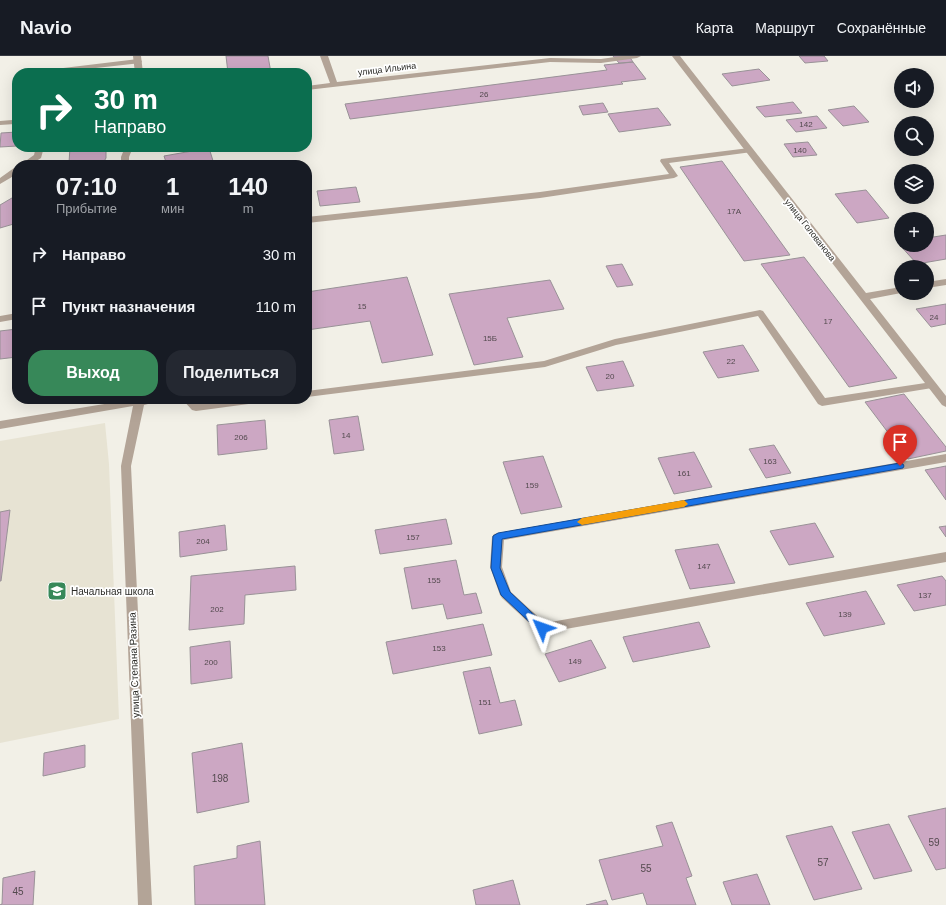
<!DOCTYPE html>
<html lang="ru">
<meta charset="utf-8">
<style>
body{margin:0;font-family:Helvetica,sans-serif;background:#242831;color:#f1f3f6;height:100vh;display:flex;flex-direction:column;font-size:15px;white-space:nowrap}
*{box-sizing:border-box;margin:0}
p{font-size:13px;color:#9ea1a6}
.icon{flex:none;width:22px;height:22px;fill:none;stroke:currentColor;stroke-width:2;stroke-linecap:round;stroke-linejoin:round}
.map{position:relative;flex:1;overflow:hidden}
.drawer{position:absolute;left:12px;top:104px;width:300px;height:244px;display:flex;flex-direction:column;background:#171b24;border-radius:16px;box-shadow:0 4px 16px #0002}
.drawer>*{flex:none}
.banner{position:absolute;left:12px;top:12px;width:300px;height:84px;border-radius:16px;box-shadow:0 4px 16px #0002;background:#0b6e4f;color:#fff;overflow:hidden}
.tools{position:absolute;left:894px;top:12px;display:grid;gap:8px}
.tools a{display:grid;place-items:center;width:40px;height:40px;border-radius:50%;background:#171b24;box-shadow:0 4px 16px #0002;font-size:20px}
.pin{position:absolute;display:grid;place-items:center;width:34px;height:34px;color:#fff;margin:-41px -17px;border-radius:50% 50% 50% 0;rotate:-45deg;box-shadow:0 0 4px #0007}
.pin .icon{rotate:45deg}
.me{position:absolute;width:44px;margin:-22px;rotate:313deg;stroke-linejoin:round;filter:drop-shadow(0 0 3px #0008)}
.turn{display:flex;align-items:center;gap:14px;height:84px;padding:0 16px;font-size:18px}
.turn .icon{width:52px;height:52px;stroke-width:2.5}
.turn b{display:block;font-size:28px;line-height:34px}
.eta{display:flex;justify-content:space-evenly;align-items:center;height:68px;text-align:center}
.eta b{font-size:24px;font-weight:600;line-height:28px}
.cta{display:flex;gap:8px;margin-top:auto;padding:8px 16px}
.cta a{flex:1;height:46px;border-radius:16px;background:#378859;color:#fff;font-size:16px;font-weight:600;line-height:46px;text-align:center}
.cta a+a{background:#242831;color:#f1f3f6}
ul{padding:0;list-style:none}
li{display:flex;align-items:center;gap:12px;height:52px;padding:0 16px}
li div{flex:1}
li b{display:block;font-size:15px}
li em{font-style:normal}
header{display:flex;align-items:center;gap:24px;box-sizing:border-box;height:56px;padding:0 20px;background:#171b24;border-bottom:1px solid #363941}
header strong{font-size:19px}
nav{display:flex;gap:22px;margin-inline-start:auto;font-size:14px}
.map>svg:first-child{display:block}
.built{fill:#e7e3d3}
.building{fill:#cca7c3;stroke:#999297}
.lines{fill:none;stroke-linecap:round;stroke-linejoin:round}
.service{fill:#b3a497;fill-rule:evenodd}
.minor{fill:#b3a497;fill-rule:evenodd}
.route{fill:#1a73e8;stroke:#114b97}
.slow{fill:#f59e0b}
.labels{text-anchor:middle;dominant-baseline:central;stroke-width:3.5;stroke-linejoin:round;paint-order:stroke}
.number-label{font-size:8px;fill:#534a4e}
.far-street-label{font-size:9px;fill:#2b2b27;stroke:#fff}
.poi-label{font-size:10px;fill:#2b2b27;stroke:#fff;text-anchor:start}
.street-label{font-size:10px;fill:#2b2b27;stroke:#fff}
.near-number-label{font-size:10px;fill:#534a4e}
</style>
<header>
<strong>Navio</strong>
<nav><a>Карта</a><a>Маршрут</a><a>Сохранённые</a></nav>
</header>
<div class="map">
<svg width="946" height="849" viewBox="0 0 946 849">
<rect width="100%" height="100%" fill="#f2f0e7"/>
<path class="built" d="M105,367l4,41 10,255 -119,24v-302z"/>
<path class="building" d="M226,0h42l3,17h-43z
M613,0h16l4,6 -14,1z
M799,0h25l4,5 -23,2z
M633,6l13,17 -25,3 2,2 -273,35 -5,-15 262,-34 -3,-5z
M759,13l11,11 -38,6 -10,-12z
M793,46l9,11 -37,4 -9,-10z
M603,47l5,9 -25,3 -4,-9z
M854,50l15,16 -26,4 -15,-16z
M658,52l13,17 -52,7 -11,-18z
M817,60l10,12 -31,4 -10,-12z
M17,76v14l-17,1 1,-14z
M808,86l9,13 -24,2 -9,-13z
M70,91h36v11l-4,7h-36l3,-2z
M209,92l5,16 -47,1 -3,-9z
M722,105l68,94 -46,6 -64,-94z
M356,131l4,15 -40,4 -3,-15z
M866,134l23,28 -32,5 -22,-29z
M17,139v28l-17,5v-23z
M946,179v24l-29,5 -19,-21h3v2h26v-7z
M804,201l93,121 -48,9 -88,-123z
M622,208l11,21 -16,2 -11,-21z
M407,221l26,78 -51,8 -12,-42 -63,9v-38z
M550,224l14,29 -57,9 16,39 -49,8 -25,-71z
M946,248v20l-15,3 -15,-18z
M17,273v28l-17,2v-28z
M743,289l16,26 -41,7 -15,-26z
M623,305l11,25 -37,5 -11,-24z
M904,338l42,53v4l-38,8 -43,-57z
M358,360l6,34 -30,4 -5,-34z
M265,364l2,29 -49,6 -1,-30z
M774,389l17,28 -25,5 -17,-29z
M694,396l18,35 -38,7 -16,-36z
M543,400l19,51 -41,7 -18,-52z
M946,410v34l-21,-30z
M10,454l-9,71h-1v-69z
M446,463l6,25 -72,10 -5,-24z
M815,467l19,34 -45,8 -19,-34z
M225,469l2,25 -47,7 -1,-25z
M946,470v11l-7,-10z
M718,488l17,39 -45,6 -15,-39z
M456,504l8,35 12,-2 6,20 -35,6 -4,-15 -31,5 -8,-41z
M295,510l1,24 -51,5 -1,29 -55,6 2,-54z
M942,520l4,5v24l-32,6 -17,-26z
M866,535l19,33 -61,12 -18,-33z
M699,566l11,25 -77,15 -10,-25z
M483,568l9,31 -99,19 -7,-32z
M591,584l15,28 -47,14 -14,-28z
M230,585l2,37 -41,6 -1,-37z
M490,611l10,36 15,-3 7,25 -43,9 -16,-62z
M242,687l7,59 -52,11 -5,-60z
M85,689v22l-42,9 1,-23z
M946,752v60l-10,2 -28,-54z
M672,766l20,54 -6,2 10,27h-49l-4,-12 -31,7 -13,-40 64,-14 -7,-20z
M889,768l23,47 -38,8 -22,-47z
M832,770l30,63 -48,11 -28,-64z
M260,785l5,64h-70l-1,-39 43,-8v-12z
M35,815l-2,34h-33l2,-1 1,-26z
M757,818l13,31h-38l-9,-23z
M513,824l7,25h-44l-3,-15z
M606,844l2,5h-22z"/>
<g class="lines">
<path class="service" d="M320,0h8l9,26 213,-24 51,1 21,-3h19l-4,2 -36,5 -51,-1 -243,28v-4l23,-3z
M138,3l4,2 -1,2 -90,10 1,-4h3z
M36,91h8l-3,11 -11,7h-10l14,-10z
M749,92l4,2 -1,2 -83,11 9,13 -4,2 -134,20 -233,25v-6l233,-25 129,-18 -9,-13 1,-2z
M14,112h3v6l-17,10v-6z
M760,254l3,1 62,87 107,-16 5,3 -5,3 -110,18 -4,-2 -60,-88 -142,29 -71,22 -238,30v-6l237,-30 71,-22z
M17,257v6l-17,3v-6z
M182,343h11l5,4 36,-4h35l-5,3 -68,9 -4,-1z"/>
<path class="minor" d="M133,0h8l2,17h-8z
M672,0h8l186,237 35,-6v6l-31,6 76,97v11l-4,-2z
M12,64l4,2 -1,2 -15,1v-4z
M125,91h8l-4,10v8h-8v-8z
M946,223v6l-19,3v-6z
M135,343h26l-1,2 -16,4 -13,61 21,439h-14l-17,-439 12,-60 -133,23v-8z
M946,398v8l-442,78 -2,27 9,25 34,31 401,-71v10l-403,71 -4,-1 -37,-34 -2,-3 -10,-28 2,-30 2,-3 4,-1z"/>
</g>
<path class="route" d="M900,407l3,1 1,2 -1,2 -401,71 -2,29 10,24 36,34 2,2 -2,3 -4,2 -3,-2 -38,-36 -10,-27 2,-32 5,-3z"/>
<path class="slow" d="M684,444l4,4 -4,3 -102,18 -5,-3 5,-4z"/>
<defs>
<g id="school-square" transform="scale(1)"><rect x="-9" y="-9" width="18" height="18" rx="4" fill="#378859" stroke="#fff"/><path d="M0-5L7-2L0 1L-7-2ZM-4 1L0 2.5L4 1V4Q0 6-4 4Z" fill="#fff"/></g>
</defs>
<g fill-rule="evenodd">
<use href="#school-square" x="57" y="535"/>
</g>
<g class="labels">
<g class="number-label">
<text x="484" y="38">26</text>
<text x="806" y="68">142</text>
<text x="800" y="94">140</text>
<text x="734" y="155">17А</text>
<text x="362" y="250">15</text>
<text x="934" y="261">24</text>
<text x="828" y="265">17</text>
<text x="490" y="282">15Б</text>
<text x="731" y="305">22</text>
<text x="610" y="320">20</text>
<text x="346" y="379">14</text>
<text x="241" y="381">206</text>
<text x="770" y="405">163</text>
<text x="684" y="417">161</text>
<text x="532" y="429">159</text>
<text x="413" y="481">157</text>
<text x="203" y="485">204</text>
<text x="704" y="510">147</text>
<text x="434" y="524">155</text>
<text x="925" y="539">137</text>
<text x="217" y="553">202</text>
<text x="845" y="558">139</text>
<text x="439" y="592">153</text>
<text x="575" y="605">149</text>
<text x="211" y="606">200</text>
<text x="485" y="646">151</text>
</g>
<g class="far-street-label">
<text transform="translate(387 13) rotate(-7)">улица Ильина</text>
<text transform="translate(810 174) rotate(52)">улица Голованова</text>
</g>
<g class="poi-label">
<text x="71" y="535">Начальная школа</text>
</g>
<g class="street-label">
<text transform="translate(134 609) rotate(-92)">улица Степана Разина</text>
</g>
<g class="near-number-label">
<text x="220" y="722">198</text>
<text x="934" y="786">59</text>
<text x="823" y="806">57</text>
<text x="646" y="812">55</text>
<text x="18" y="835">45</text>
</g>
</g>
</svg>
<div class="tools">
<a><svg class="icon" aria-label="sound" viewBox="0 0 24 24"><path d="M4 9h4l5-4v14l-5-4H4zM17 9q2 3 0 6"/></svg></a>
<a><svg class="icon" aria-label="search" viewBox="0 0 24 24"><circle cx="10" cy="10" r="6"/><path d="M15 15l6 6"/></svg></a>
<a><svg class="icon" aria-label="layers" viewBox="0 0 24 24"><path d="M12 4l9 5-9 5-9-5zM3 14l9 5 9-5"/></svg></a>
<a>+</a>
<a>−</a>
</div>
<div class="pin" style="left:900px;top:410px;background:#d93025"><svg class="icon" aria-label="arrive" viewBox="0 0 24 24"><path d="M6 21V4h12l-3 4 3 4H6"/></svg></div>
<svg class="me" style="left:542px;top:572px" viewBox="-20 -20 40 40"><path d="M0-17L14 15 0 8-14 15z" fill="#1a73e8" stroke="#fff" stroke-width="4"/></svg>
<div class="banner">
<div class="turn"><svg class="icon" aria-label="right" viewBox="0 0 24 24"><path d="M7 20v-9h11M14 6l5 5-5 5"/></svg><div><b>30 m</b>Направо</div></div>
</div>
<section class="drawer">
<div class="eta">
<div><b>07:10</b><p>Прибытие</p></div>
<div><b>1</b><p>мин</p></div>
<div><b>140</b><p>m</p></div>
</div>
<ul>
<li><svg class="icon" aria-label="right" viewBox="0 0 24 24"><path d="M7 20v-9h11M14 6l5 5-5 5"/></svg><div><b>Направо</b></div><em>30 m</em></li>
<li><svg class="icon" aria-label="arrive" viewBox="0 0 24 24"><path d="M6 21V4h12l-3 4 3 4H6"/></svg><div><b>Пункт назначения</b></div><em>110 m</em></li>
</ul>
<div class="cta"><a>Выход</a><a>Поделиться</a></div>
</section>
</div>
